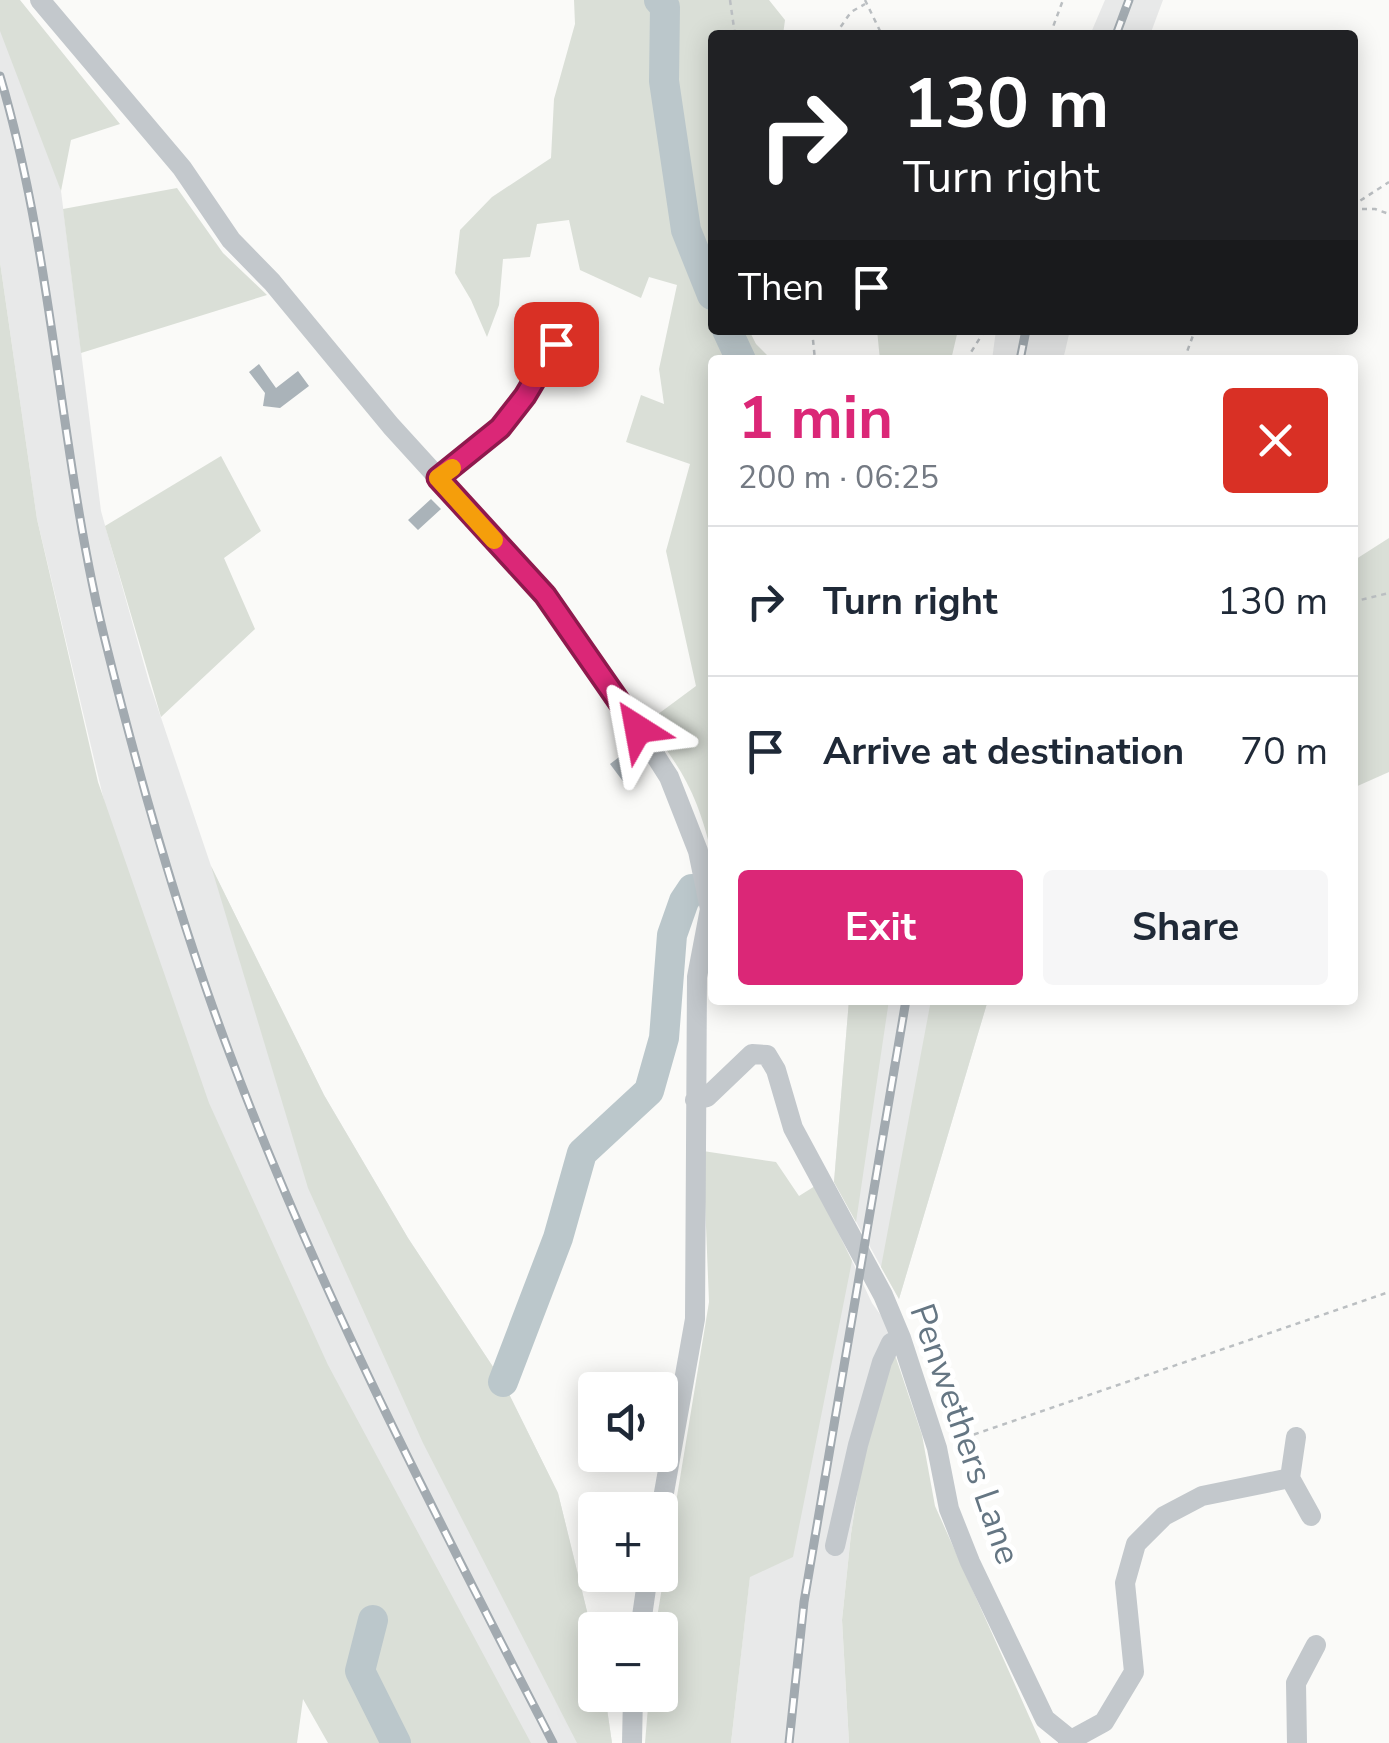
<!DOCTYPE html>
<meta charset="utf-8">
<style>
body{margin:0;font-family:"Nunito Sans",sans-serif;background:#f6f6f7;color:#1f2937;height:100vh;display:flex;flex-direction:column;font-size:38px;white-space:nowrap}
*{box-sizing:border-box;margin:0}
p{font-size:32px;color:#747a83}
.icon{flex:none;width:55px;height:55px;fill:none;stroke:currentColor;stroke-width:2;stroke-linecap:round;stroke-linejoin:round}
.map{position:relative;flex:1;overflow:hidden}
.side{position:absolute;left:708px;top:355px;width:650px;height:650px;display:flex;flex-direction:column;background:#fff;border-radius:10px;box-shadow:0 5px 25px #0003}
.side>*{flex:none}
.hud{position:absolute;left:708px;top:30px;width:650px;height:305px;border-radius:10px;box-shadow:0 5px 25px #0003;background:#202124;color:#fff;overflow:hidden}
.controls{position:absolute;left:578px;top:1372px;display:grid;gap:20px}
.controls a{display:grid;place-items:center;width:100px;height:100px;border-radius:10px;background:#fff;box-shadow:0 5px 25px #0003;font-size:50px}
.pin{position:absolute;display:grid;place-items:center;width:85px;height:85px;color:#fff;margin:-42px;border-radius:20px;box-shadow:0 5px 15px #0006}
.me{position:absolute;width:110px;margin:-55px;rotate:326deg;stroke-linejoin:round;filter:drop-shadow(0 0 8px #0008)}
.turn{display:flex;align-items:center;gap:35px;height:210px;padding:0 30px;font-size:45px}
.turn .icon{width:130px;height:130px;stroke-width:2.5}
.turn b{display:block;font-size:70px;line-height:85px}
.then{display:flex;align-items:center;height:95px;padding:0 30px;background:#0003;gap:20px;font-size:38px}
.round{display:grid;place-items:center;flex:none;width:105px;height:105px;border-radius:10px;background:#f6f6f7}
.headline{display:flex;align-items:center;justify-content:space-between;height:170px;padding:0 30px}
h1{font-size:60px;font-weight:700;line-height:75px;color:#db2777}
.cta{display:flex;gap:20px;margin-top:auto;padding:20px 30px}
.cta a{flex:1;height:115px;border-radius:10px;background:#db2777;color:#fff;font-size:40px;font-weight:700;line-height:115px;text-align:center}
.cta a+a{background:#f6f6f7;color:#1f2937}
ul{padding:0;list-style:none}
li{display:flex;align-items:center;gap:30px;height:150px;padding:0 30px;border-top:2px solid #e0e1e3}
li div{flex:1}
li b{display:block;font-size:38px}
li em{font-style:normal}
.map>svg:first-child{display:block}
.built{fill:#e8e9e9}
.green{fill:#dadfd7}
.lines{fill:none;stroke-linecap:round;stroke-linejoin:round}
.river{stroke:#bbc7cb;stroke-width:30}
.building{fill:#aab3b9}
.path{stroke:#bbbfc2;stroke-width:2.5;stroke-dasharray:5 5;stroke-linecap:butt}
.minor{stroke:#c3c8cc;stroke-width:20}
.rail-casing{stroke:#a2aab0;stroke-width:9}
.rail{stroke:#fff;stroke-width:5;stroke-dasharray:15;stroke-linecap:butt}
.route-casing{stroke:#8e194d;stroke-width:25}
.route{stroke:#db2777;stroke-width:18}
.slow{stroke:#f59e0b;stroke-width:18}
.labels{text-anchor:middle;dominant-baseline:central;stroke-width:10;stroke-linejoin:round;paint-order:stroke}
.street-label{font-size:35px;fill:#657683;stroke:#fff}
</style>
<div class="map">
<svg width="1389" height="1743" viewBox="0 0 1389 1743">
<rect width="100%" height="100%" fill="#fafaf8"/>
<path class="built" d="M0,0h20l3,51 38,140 40,320 48,171 62,184 113,229 84,143 95,144 55,111 37,151v51h10l7,48h-179l-274,-711 -122,-513 -37,-257z
M1105,0h58l-13,35h-60z
M996,330h74l-7,30h-71z
M849,1000h139l-89,299 -65,-117z
M829,1212l43,91 15,21 7,28 -30,96 -13,86 -9,86 7,123h-118l32,-282z"/>
<path class="green" d="M0,0h20l100,124 -49,16 -10,51 -61,-160z
M574,0h195l16,20 -2,15h-71v295h37l7,14 16,16h-60v496c-13,-58 -29,-87 -66,-133l50,-37 -30,-135 24,-87 -64,-22 15,-47 23,9 -5,-35 18,-84 -28,-8 -8,21 -61,-28 -11,-50 -32,4 -7,33 -27,2 -4,46 -12,32 -16,-37 -16,-27 5,-43 32,-33 59,-39 3,-59 21,-75z
M177,188l46,65 44,42 -186,58 -18,-144z
M0,262l37,257 61,263 111,321 119,262 203,378h-203l-25,-44 -6,44h-297z
M877,330h81l-7,30h-71z
M221,456l40,75 -37,27 31,71 -94,88 -56,-191z
M1389,538v234l-36,16v-227z
M211,866l113,229 84,143 95,144 55,111 37,151v51h10l7,48h-35l-154,-300 -115,-255z
M849,1000h40l-33,222 -22,-40z
M931,1000h57l-89,299 -18,-32z
M703,1151l73,11 23,34 16,-10 37,75 -59,296 -43,20 -19,166h-86l4,-48h11v-65h-5l54,-328z
M894,1352l28,83 13,71 106,237h-192l-7,-123 9,-86 13,-86z"/>
<g class="lines">
<path class="river" d="M659,0l6,7 -1,74 22,149 26,65
M727,330l14,30
M503,1382l55,-144 24,-85 67,-62 15,-53 8,-103 12,-34 8,-12
M373,1620l-13,51 36,72"/>
</g>
<path class="building" d="M259,364l17,24 22,-17 11,15 -29,22 -17,-2 2,-13 -16,-21z
M431,499l10,10 -23,21 -10,-10z
M627,751l15,20 -17,13 -15,-20z"/>
<g class="lines">
<path class="path" d="M730,0l5,35
M865,0l17,35
M835,35l16,-23 14,-8
M1050,35l13,-35
M1352,206l37,-24
M1352,209h23l14,5
M812,330l3,30
M966,360l19,-30
M1184,360l11,-30
M1352,602l37,-9
M955,1441l434,-149"/>
<path class="minor" d="M40,0l142,168 49,72 41,42 119,144 154,169 78,110 46,72 29,74 12,58 -13,68 -2,342 -35,196
M439,478l61,-50 25,-32 31,-52
M695,1100l12,-3 45,-43 15,1 9,15 17,58 90,167 18,43 36,110 12,61 21,53 75,157 26,21 -3,3
M1296,1437l-6,41 21,38
M835,1546l23,-101 24,-83 9,-19 10,-5
M640,1630l8,-55
M1071,1740l33,-18 30,-50 -9,-89 11,-39 28,-28 38,-20 88,-18
M632,1743l1,-48
M1297,1743l-1,-60 20,-38"/>
<g class="rail-casing">
<path id="rail" d="M1116,35l13,-35
M0,76c55,186 59,380 106,568 34,137 73,275 123,408 87,234 209,468 324,691
M1020,360l6,-30
M789,1743l15,-141 102,-602"/>
</g>
<use href="#rail" class="rail"/>
</g>
<g class="lines">
<g class="route-casing">
<path id="route" d="M556,344l-31,52 -25,32 -62,50 107,117 93,134"/>
</g>
<use href="#route" class="route"/>
<path class="slow" d="M452,468l-14,10 56,62"/>
</g>
<g class="labels">
<g class="street-label">
<text transform="translate(965 1434) rotate(71)">Penwethers Lane</text>
</g>
</g>
</svg>
<div class="controls">
<a><svg class="icon" aria-label="sound" viewBox="0 0 24 24"><path d="M4 9h4l5-4v14l-5-4H4zM17 9q2 3 0 6"/></svg></a>
<a>+</a>
<a>−</a>
</div>
<div class="pin" style="left:556px;top:344px;background:#d93025"><svg class="icon" aria-label="arrive" viewBox="0 0 24 24"><path d="M6 21V4h12l-3 4 3 4H6"/></svg></div>
<svg class="me" style="left:638px;top:729px" viewBox="-20 -20 40 40"><path d="M0-17L14 15 0 8-14 15z" fill="#db2777" stroke="#fff" stroke-width="4"/></svg>
<div class="hud">
<div class="turn"><svg class="icon" aria-label="right" viewBox="0 0 24 24"><path d="M7 20v-9h11M14 6l5 5-5 5"/></svg><div><b>130 m</b>Turn right</div></div>
<div class="then">Then<svg class="icon" aria-label="arrive" viewBox="0 0 24 24"><path d="M6 21V4h12l-3 4 3 4H6"/></svg></div>
</div>
<section class="side">
<div class="headline"><div><h1>1 min</h1><p>200 m · 06:25</p></div><a class="round" style="background:#d93025;color:#fff"><svg class="icon" aria-label="close" viewBox="0 0 24 24"><path d="M6 6l12 12M18 6L6 18"/></svg></a></div>
<ul>
<li><svg class="icon" aria-label="right" viewBox="0 0 24 24"><path d="M7 20v-9h11M14 6l5 5-5 5"/></svg><div><b>Turn right</b></div><em>130 m</em></li>
<li><svg class="icon" aria-label="arrive" viewBox="0 0 24 24"><path d="M6 21V4h12l-3 4 3 4H6"/></svg><div><b>Arrive at destination</b></div><em>70 m</em></li>
</ul>
<div class="cta"><a>Exit</a><a>Share</a></div>
</section>
</div>
